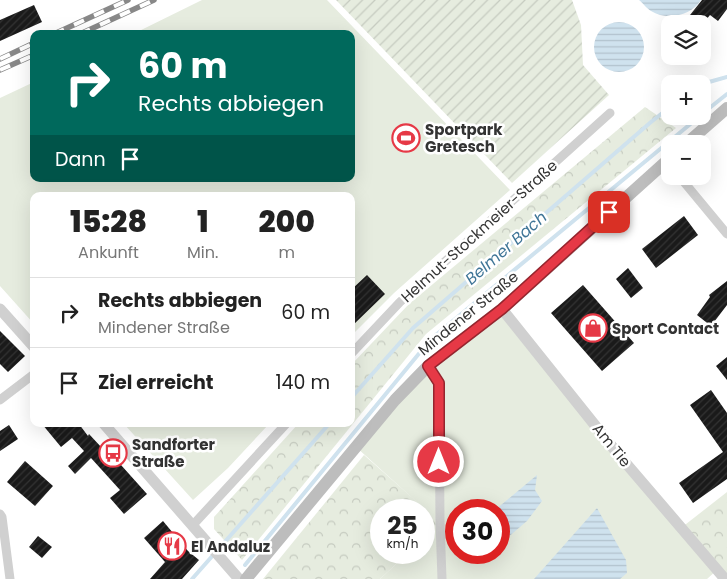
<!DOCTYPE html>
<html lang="de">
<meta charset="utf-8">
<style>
body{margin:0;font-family:Poppins,sans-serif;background:#f6f6f6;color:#222;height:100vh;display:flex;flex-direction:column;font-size:19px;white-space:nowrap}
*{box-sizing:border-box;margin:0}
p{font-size:16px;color:#767676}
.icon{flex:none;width:28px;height:28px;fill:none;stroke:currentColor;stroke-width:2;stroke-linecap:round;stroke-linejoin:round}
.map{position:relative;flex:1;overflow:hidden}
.drawer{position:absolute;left:30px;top:192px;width:325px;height:235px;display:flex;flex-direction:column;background:#fff;border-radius:10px;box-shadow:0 5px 20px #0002}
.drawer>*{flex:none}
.guide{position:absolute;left:30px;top:30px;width:325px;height:152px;border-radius:10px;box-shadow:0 5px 20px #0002;background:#00695c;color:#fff;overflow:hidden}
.controls{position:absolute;left:661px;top:15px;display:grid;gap:10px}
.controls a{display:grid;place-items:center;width:50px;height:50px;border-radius:10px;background:#fff;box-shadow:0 5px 20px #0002;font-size:25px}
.speed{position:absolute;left:370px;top:499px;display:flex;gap:10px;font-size:25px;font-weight:700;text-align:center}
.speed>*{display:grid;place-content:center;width:65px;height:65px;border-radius:50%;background:#fff;box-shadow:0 5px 20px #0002;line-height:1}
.speed small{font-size:12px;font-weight:400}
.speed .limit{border:8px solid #d22;background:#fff;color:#111}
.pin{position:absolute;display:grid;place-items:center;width:42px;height:42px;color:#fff;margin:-21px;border-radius:10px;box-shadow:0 2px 8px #0006}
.me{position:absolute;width:55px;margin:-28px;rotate:0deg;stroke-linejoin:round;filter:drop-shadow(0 0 4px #0008)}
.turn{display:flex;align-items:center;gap:18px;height:105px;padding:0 25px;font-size:22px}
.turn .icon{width:65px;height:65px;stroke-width:2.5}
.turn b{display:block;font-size:35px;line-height:42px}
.then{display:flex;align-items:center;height:48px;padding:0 25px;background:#0003;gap:10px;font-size:19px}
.eta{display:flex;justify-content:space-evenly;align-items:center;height:85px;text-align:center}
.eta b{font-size:30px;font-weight:800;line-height:35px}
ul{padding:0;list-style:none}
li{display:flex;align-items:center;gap:15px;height:70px;padding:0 25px;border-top:1px solid #e0e0e0}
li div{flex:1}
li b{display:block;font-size:19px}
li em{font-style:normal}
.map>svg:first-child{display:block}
.grass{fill:#e6ecdf;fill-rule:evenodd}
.forest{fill:url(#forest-crowns)}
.garden{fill:url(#garden-furrows)}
.water{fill:url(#water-rules)}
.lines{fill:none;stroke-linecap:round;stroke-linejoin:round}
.stream{stroke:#cfe2ee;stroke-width:4}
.building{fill:url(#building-hatch)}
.minor{stroke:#d0d0d0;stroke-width:9}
.tertiary{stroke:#d0d0d0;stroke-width:11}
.secondary{stroke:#bdbdbd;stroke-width:12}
.rail-casing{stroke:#888;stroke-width:5.5}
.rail{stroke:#fff;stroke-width:4;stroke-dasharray:11;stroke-linecap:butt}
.route-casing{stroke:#96252e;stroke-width:12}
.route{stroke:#e63946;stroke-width:9}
.labels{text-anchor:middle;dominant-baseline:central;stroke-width:5;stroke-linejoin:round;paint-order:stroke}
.poi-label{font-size:15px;font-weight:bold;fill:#333;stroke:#fff;text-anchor:start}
.street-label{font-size:15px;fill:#333;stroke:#fff}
.water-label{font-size:16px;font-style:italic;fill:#3f7597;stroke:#fff}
</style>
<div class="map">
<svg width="727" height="579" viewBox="0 0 727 579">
<defs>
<pattern id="forest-crowns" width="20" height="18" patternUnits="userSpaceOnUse" patternTransform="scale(1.25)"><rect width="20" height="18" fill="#e6ecdf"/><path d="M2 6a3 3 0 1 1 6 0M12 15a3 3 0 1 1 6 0" fill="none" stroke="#c6cbc0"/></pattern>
<pattern id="garden-furrows" width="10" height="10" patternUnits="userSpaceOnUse" patternTransform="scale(1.25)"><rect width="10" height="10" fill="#e6ecdf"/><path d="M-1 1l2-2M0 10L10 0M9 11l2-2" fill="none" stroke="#c6cbc0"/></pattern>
<pattern id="water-rules" width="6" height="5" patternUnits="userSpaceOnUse" patternTransform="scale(1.25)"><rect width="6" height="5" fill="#cfe2ee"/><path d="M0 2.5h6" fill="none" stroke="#b2c2cd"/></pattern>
<pattern id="building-hatch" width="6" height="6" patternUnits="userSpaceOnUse" patternTransform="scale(1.25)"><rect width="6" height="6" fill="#1a1a1a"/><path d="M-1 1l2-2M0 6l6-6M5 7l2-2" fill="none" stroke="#333"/></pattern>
</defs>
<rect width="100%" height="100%" fill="#fff"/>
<path class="grass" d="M202,0h125l183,190 -116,103 -43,43v-140h-317v128l-34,-38v-188l34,-16v97h317v-145h-218z
M502,309l215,261 -10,9h-327l28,-26 16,-1v-15l15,-15 -83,-75 39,-47zM456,510h43v42h-43z
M124,424h145l-41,44 -35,32z"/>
<path class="forest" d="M645,107l31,21 -250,206 -184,226 -28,-31v-12l84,-93h53v-59l58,-61z
M364,455l76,67 -16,15v-27h-43v42l27,1 -28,26h-117z
M727,492v87l-46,-51z"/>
<path class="garden" d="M336,0h236l9,25 2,40 26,30 -97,88z"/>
<path class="water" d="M639,0h62c-10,16 -34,21 -50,11 -4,-2 -8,-8 -12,-11z
M594 47a25 25 0 1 1 50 0a25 25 0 1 1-50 0Z
M537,475l-2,15 7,11 -15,20 -28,24v-35h-4z
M597,508l29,52 1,13 -7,6h-86z"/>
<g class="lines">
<path class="stream" d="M702,85l7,-3 18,-5
M702,114l25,-20
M351,398l62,-70 238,-206 19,-15
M245,565l186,-226 269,-223
M192,579l137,-155"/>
</g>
<path class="building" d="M702,0h25v9l-9,12 -8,-6 -8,10 -12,-10z
M34,5l8,17 -42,19v-21z
M684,216l14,19 -42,33 -14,-19z
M628,268l15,20 -12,10 -15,-19z
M367,275l18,19 -34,33v-37z
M727,281v24l-16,21 -14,-11 13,-18 -1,-2z
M583,285l51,58 -32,28 -51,-58z
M0,331l25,25 -17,16 -8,-8z
M727,357v23l-11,-14z
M711,390l16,23v66l-34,24 -14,-20 44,-31 -33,-47z
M42,424h37l9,12 1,-2 13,14 2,-2 43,48 -23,20 -14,-16 10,-8 -29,-32 -16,16 -7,-8 16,-15 -12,-13 -11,9z
M9,425l9,14 -18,12v-20z
M25,461l28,25 -18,20 -28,-24z
M163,521l25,30 11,9 -17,19h-32l15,-17 -21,-24z
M38,536l14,11 -10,11 -13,-11z"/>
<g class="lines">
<path class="minor" d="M679,176l48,58
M351,354l49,-52 210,-189
M428,366l11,17 1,139 2,57
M0,400l34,-26
M0,514l2,3 8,62
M192,526l94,-102"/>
<path class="tertiary" d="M0,309l34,38
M502,309l116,145 107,125
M104,424l135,155"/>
<path class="secondary" d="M686,144l41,-36
M246,579l149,-179 33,-34 74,-57 168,-151"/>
<g class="rail-casing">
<path id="rail" d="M54,34l74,-34
M80,34l74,-34
M0,59l34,-16
M0,70l34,-15"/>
</g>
<use href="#rail" class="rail"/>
</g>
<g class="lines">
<g class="route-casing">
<path id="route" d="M439,462v-79l-11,-17 74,-57 107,-97"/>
</g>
<use href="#route" class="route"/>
</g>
<defs>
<g id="stadium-ring" transform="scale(1.4375)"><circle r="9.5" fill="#fff" stroke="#e63946" stroke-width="1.5"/><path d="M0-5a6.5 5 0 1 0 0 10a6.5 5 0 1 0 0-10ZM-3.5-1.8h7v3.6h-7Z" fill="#e63946"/></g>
<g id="shop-ring" transform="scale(1.4375)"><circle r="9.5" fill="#fff" stroke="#e63946" stroke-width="1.5"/><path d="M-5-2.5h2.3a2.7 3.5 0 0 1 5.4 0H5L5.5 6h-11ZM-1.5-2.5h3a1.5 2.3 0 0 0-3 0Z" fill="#e63946"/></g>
<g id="bus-ring" transform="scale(1.4375)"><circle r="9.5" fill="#fff" stroke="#e63946" stroke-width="1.5"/><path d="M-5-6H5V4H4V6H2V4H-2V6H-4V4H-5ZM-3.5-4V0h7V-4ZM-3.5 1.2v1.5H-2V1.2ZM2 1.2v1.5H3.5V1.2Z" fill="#e63946"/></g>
<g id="restaurant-ring" transform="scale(1.4375)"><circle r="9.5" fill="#fff" stroke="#e63946" stroke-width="1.5"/><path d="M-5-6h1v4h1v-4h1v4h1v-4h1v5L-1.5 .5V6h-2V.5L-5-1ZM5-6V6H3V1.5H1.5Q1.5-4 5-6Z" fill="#e63946"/></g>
</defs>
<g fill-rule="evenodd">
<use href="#stadium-ring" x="406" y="138"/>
<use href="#shop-ring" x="593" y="328"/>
<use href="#bus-ring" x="113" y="453"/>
<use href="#restaurant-ring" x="172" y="546"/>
</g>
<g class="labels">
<g class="poi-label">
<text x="425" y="129">Sportpark<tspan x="425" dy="17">Gretesch</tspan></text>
<text x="612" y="328">Sport Contact</text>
<text x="132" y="444">Sandforter<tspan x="132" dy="17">Straße</tspan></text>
<text x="191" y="546">El Andaluz</text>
</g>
<g class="street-label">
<text transform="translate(479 231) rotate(-42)">Helmut-Stockmeier-Straße</text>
<text transform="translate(468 313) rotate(-39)">Mindener Straße</text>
<text transform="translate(612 445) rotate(51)">Am Tie</text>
</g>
<g class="water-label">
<text transform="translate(506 248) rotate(-41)">Belmer Bach</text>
</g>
</g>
</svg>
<div class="controls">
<a><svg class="icon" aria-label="layers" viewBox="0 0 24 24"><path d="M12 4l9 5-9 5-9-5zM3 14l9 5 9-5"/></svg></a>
<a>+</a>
<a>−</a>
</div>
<div class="speed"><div>25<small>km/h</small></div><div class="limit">30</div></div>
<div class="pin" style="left:609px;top:212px;background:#d93025"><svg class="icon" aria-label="arrive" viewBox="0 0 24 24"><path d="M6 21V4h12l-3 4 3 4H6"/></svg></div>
<svg class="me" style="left:439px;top:462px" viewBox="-20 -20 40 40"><circle r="17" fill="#e63946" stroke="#fff" stroke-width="3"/><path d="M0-11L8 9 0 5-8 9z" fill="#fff"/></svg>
<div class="guide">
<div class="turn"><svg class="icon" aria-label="right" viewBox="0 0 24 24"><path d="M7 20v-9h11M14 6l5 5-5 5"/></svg><div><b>60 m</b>Rechts abbiegen</div></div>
<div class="then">Dann<svg class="icon" aria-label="arrive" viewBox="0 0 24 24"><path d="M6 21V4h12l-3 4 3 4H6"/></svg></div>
</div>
<section class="drawer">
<div class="eta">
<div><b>15:28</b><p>Ankunft</p></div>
<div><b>1</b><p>Min.</p></div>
<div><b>200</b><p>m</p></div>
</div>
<ul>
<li><svg class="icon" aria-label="right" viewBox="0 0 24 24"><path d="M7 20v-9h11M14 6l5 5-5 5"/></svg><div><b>Rechts abbiegen</b><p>Mindener Straße</p></div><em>60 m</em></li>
<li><svg class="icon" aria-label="arrive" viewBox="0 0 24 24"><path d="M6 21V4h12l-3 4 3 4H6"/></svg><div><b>Ziel erreicht</b></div><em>140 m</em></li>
</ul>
</section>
</div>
